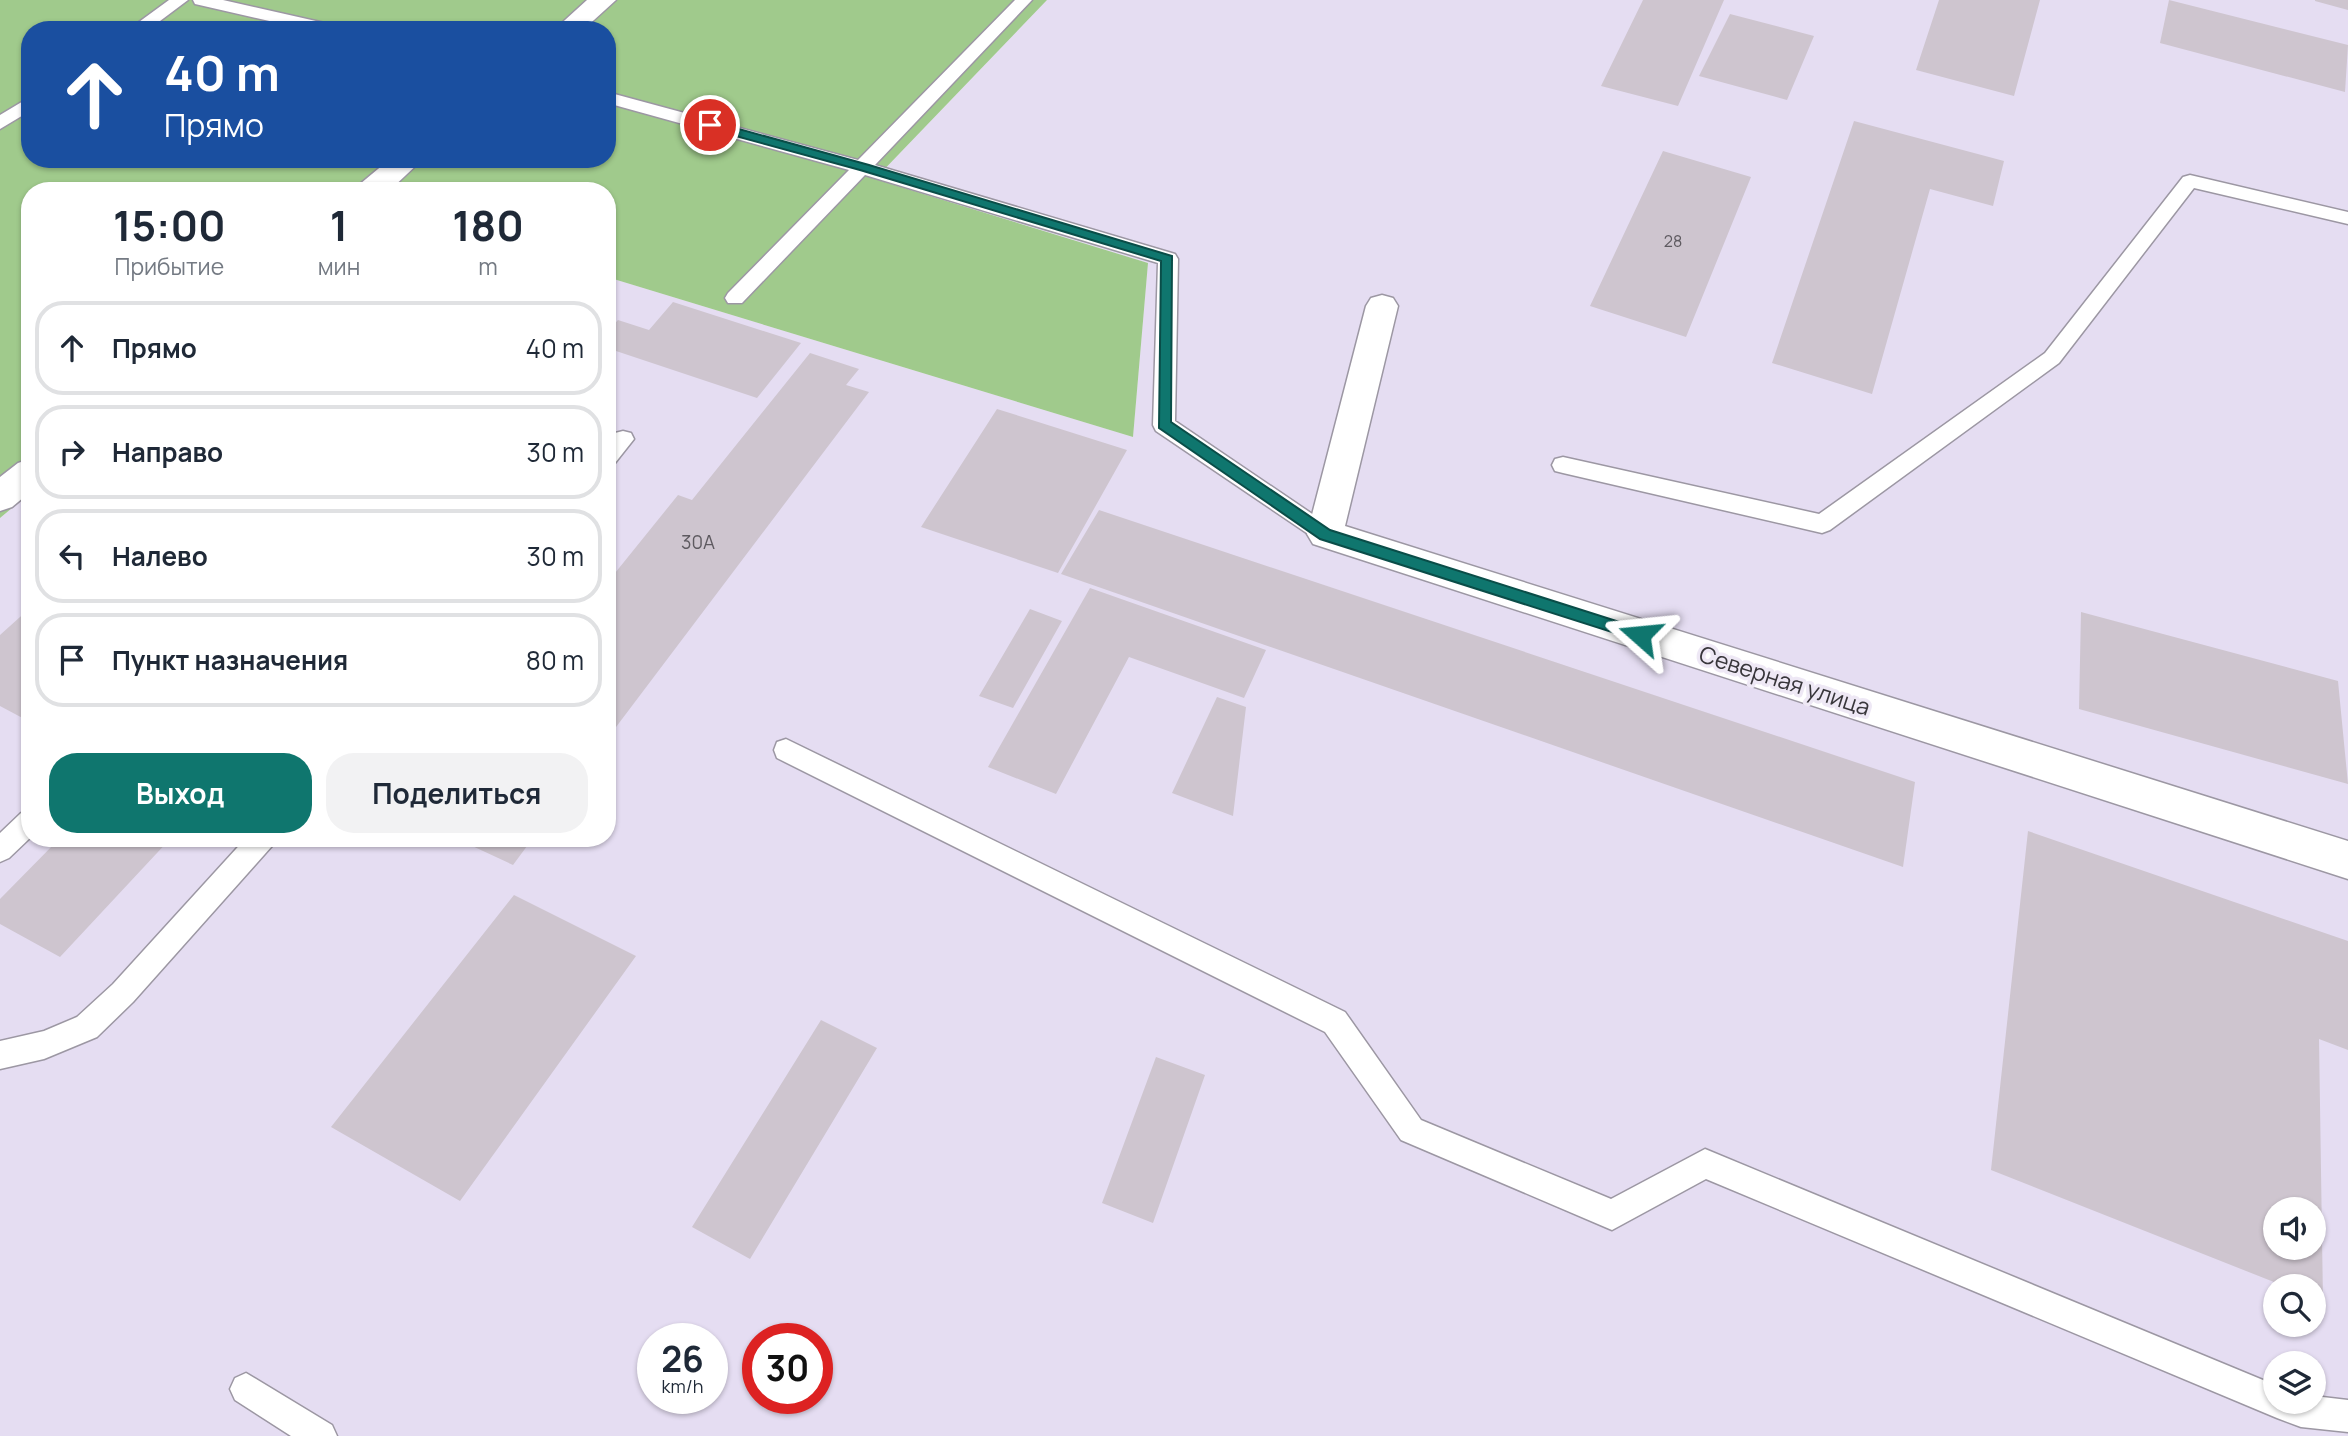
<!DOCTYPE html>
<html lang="ru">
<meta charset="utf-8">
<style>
body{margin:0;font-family:Manrope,sans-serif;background:#f2f2f3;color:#1f2937;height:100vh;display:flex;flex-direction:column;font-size:26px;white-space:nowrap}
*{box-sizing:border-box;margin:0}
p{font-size:23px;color:#747a83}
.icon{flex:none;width:38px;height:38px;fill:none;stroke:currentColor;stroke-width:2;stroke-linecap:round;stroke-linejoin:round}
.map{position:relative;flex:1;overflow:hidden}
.drawer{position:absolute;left:21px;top:182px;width:595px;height:665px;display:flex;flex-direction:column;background:#fff;border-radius:28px;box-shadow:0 2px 5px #0004}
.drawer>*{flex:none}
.hud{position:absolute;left:21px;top:21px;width:595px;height:147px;border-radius:28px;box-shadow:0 2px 5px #0004;background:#1a4fa0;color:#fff;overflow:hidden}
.tools{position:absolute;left:2263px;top:1197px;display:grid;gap:14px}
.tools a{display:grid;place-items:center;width:63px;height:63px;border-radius:50%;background:#fff;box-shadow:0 2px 5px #0004;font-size:35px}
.speed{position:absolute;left:637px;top:1323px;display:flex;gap:14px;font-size:35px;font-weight:700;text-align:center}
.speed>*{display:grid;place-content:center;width:91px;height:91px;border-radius:50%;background:#fff;box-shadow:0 2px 5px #0004;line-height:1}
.speed small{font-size:18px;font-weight:400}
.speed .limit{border:10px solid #d22;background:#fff;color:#111}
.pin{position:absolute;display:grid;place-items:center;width:60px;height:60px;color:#fff;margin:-30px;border:4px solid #fff;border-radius:50%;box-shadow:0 2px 7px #0007}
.me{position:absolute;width:77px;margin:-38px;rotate:288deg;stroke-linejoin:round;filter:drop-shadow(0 0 5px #0008)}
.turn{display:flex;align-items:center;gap:24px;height:147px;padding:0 28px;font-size:32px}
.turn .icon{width:91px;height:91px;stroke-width:2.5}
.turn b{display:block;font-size:49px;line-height:60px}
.eta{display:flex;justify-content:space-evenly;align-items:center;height:119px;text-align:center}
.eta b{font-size:42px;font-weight:700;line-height:49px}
.action{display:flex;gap:14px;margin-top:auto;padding:14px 28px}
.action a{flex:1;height:80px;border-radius:28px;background:#0f766e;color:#fff;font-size:28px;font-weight:700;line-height:80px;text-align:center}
.action a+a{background:#f2f2f3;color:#1f2937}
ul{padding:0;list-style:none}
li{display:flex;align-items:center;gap:21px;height:94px;margin:0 14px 10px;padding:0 14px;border:4px solid #e0e1e3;border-radius:28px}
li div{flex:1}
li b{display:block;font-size:26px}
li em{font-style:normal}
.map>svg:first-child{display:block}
.industrial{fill:#e5ddf2;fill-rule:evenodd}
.green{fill:#a0ca8c;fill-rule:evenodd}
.building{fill:#cec5cf;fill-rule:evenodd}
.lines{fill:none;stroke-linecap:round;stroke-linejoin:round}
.lane-casing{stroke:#9c97a3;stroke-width:3}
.street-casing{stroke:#9c97a3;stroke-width:3}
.lane{fill:#fff;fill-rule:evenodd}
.street{fill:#fff;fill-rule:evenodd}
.route{fill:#0f766e;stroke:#0a4d48;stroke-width:2}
.labels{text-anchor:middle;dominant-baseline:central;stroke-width:7;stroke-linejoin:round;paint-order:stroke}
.far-number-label{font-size:16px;fill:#5e5a60}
.number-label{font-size:19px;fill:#5e5a60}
.street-label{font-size:23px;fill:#38363b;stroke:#eee8f5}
</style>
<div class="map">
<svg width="2348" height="1436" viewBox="0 0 2348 1436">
<rect width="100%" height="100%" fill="#eee8f5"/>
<path class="industrial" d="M1047,0h1301v1436h-2348v-918l30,-25v345h577v-561l526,160 15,-174 -273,-84zM2275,1209h39v39h-39zM2275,1286h39v39h-39zM653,1339h59v59h-59zM758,1339h59v59h-59zM2275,1363h39v39h-39z"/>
<path class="green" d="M0,0h1047l-172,179 273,84 -15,174 -526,-160v-86h-577v302l-30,25zM30,30h577v129h-577z"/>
<path class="building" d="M1643,0h81l-46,106 -77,-20z
M1939,0h101l-26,96 -98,-26z
M2169,0l179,45 -3,47 -185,-49z
M2348,0v10l-33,-9v-1z
M1730,14l84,22 -27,64 -88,-24z
M1854,121l150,40 -11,45 -63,-17 -58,205 -100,-31z
M1663,151l88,26 -65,160 -96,-31z
M673,302l128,41 -44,55 -150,-50v-16l11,-12 31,10z
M810,353l49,16 -13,16 23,7 -262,347v-156l71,-88 14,5z
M997,409l130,41 -69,123 -137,-46z
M1099,510l816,272 -12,85 -842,-293z
M1090,588l176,62 -22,48 -115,-41 -73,137 -68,-27z
M30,608v114l-30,-16v-71z
M1030,609l32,12 -49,87 -34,-12z
M2081,612l257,69 10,103 -269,-75z
M1217,697l29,10 -13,109 -61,-23z
M2028,831l320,110v109l-29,-11 4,262 -9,-3v-12h-30l-293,-116zM2275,1209h39v39h-39z
M60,838h111l-111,119 -60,-33v-25z
M455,838h78l-20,27z
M514,895l122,61 -176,245 -129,-74z
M821,1020l56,28 -127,211 -58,-32z
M1156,1057l49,18 -52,148 -51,-20z"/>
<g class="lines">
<g class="lane-casing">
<path id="lane" d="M169,0h19l-40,30h-20z
M193,0h30l115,26 2,4h-31l-114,-26z
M1015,0h17l-157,165 300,89 3,5 -3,162 158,107 3,6 -3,6 -8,3 -8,-3 -161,-109 -3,-6 5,-162 -293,-88 -123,128h-14l-3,-5 3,-5 121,-123 -242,-67v-11l251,68z
M30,97v14l-30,18v-14z
M2190,175l158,37v12l-154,-36 -135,175 -229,167 -8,3 -259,-60 -8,-2 -3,-6 3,-6 8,-2 256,57 226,-161 138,-176z
M623,431l8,2 3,6 -19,24 -8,2v-23l8,-9z
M786,739l559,273 76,108 190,79 94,-50 570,236v17h39v-6l34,4v32l-47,-5 -24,-9 -571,-239 -94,51 -211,-90 -76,-108 -548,-274 -3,-8 3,-8z
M30,809v29l-21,20 -9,4v-29l21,-20z
M246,838h30l-4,8 -139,156 -36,35 -53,22 -44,10v-28l44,-10 33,-14 36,-33z
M246,1373l86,52 5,11h-46l-56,-36 -5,-11 5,-11z"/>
</g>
<g class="street-casing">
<path id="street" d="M587,0h29l-33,30h-29z
M390,159h33l-34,32h-34l5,-7z
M1382,295l11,3 5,8 -53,220 1003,315v38l-1035,-335 -6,-10 59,-228 5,-8z
M30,459v33l-18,15 -12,4v-34l18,-14z"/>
</g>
<use href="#lane" class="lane"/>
<use href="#street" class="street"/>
</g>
<path class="route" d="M710,121l159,44 303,91 -1,166 159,108 315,100 3,5 -3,4 -5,2 -320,-102 -161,-111 2,-167 -301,-91 -154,-42 -2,-3z"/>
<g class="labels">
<g class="far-number-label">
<text x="1673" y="241">28</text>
</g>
<g class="number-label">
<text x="698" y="542">30А</text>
</g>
<g class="street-label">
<text transform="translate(1785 680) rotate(18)">Северная улица</text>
</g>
</g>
</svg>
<div class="tools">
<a><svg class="icon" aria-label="sound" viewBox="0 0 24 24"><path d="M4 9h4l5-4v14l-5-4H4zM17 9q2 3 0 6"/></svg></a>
<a><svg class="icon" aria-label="search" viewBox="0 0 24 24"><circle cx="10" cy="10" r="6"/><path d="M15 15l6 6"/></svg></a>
<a><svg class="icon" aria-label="layers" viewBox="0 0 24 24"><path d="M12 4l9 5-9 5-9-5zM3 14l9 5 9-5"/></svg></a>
</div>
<div class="speed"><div>26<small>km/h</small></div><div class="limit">30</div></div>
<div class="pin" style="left:710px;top:125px;background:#d93025"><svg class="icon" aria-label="arrive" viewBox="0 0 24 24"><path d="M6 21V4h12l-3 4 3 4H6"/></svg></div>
<svg class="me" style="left:1640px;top:635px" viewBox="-20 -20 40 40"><path d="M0-17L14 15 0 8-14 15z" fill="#0f766e" stroke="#fff" stroke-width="4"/></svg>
<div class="hud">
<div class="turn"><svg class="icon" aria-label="ahead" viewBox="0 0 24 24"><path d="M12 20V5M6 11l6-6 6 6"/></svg><div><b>40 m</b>Прямо</div></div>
</div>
<section class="drawer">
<div class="eta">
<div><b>15:00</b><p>Прибытие</p></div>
<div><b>1</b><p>мин</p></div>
<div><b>180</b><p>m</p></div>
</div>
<ul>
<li><svg class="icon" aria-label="ahead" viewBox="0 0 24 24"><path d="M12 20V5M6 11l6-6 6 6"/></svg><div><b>Прямо</b></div><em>40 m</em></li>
<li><svg class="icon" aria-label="right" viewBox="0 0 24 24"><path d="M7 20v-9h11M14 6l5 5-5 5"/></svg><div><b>Направо</b></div><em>30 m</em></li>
<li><svg class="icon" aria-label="left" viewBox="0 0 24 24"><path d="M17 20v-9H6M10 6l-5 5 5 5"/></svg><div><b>Налево</b></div><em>30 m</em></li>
<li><svg class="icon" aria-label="arrive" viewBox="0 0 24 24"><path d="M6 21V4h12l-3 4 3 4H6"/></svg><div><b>Пункт назначения</b></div><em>80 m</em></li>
</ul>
<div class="action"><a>Выход</a><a>Поделиться</a></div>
</section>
</div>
